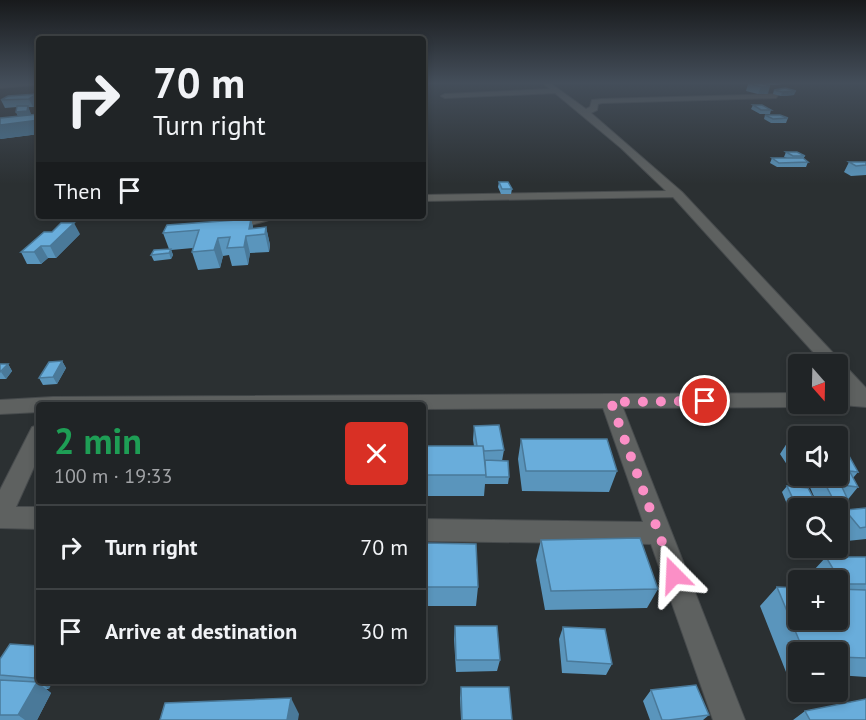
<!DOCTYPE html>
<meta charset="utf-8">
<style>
body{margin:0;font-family:"PT Sans",sans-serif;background:#2d3032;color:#f1f3f6;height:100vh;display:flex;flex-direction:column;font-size:22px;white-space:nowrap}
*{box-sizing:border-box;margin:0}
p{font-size:20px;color:#a2a4a7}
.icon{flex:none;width:33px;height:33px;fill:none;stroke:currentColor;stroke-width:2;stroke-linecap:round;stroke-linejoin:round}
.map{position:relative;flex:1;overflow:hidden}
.sheet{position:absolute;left:36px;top:402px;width:390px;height:282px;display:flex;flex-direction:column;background:#202426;border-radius:6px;box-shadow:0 3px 9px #0003,0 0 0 2px #3d4143}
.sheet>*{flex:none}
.top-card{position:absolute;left:36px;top:36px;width:390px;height:183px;border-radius:6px;box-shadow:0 3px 9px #0003,0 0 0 2px #3d4143;background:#202426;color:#f1f3f6;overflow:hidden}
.needle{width:39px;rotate:160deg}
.buttons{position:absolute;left:788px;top:354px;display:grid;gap:12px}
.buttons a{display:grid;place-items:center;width:60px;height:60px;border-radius:6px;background:#202426;box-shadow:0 3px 9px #0003,0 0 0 2px #3d4143;font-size:30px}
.pin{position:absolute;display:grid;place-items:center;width:51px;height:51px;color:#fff;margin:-26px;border:3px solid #fff;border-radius:50%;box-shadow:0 2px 6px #0007}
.me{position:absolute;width:66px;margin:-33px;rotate:339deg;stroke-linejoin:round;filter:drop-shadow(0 0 4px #0008)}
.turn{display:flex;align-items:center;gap:21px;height:126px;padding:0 18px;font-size:27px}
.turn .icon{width:78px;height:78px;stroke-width:2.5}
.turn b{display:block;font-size:42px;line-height:51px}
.then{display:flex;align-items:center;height:57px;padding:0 18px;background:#0003;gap:12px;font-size:22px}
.round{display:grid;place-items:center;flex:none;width:63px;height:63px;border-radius:6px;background:#2d3032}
.headline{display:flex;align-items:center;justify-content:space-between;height:102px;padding:0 18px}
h1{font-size:36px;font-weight:600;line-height:45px;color:#1e9e55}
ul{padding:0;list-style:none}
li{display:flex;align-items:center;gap:18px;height:84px;padding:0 18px;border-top:2px solid #3d4143}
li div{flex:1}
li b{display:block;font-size:22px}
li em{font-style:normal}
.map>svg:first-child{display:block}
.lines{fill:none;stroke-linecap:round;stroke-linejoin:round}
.street-casing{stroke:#474b4d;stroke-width:2}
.street{fill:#5e6160;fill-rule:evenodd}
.wall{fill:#5a95bc}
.shaded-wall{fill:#4a7999}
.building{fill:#69addb;stroke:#4a7999;stroke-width:1.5}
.route{stroke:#fb8fc6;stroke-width:10;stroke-dasharray:0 18}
</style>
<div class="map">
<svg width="866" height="720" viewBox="0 0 866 720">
<rect width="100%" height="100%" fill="#2b3032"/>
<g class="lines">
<g class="street-casing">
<path id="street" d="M38,83l-3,2 -35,3v-4z
M543,83h7l36,26 4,-2 2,-7 10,-1 177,-5 -3,4 -174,5 -4,1 -1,6 -6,3 91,79 184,196v19l-36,-3h7v-12h11l-11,-12v-16h-13l-151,-167 -250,4v-6l243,-4 -45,-43 -66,-55 -110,5 -4,-2 4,-2 105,-5z
M254,216h21l-2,3c-14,3 -40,15 -52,4l6,-4z
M798,393v11h8l-8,3 -175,1 122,312h-32l-62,-176 -228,-3v-22l220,3 -40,-114 -180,1v-4h-384v7l-39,2v-14l53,-3z
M39,425v31l-23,51h23v22l-39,-1v-38l32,-63z"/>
</g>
<use href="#street" class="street"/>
</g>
<path class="wall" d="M744,83h43l-11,2h-9l1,9h-10l-12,-3 2,-7z
M774,90l20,5 -13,1 -8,-2z
M37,94l2,4v5l-6,4h-5l3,8 8,-1v20l-39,5 18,-23 -2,-4 1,-5 -12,1 -4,-8z
M753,105l18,5 -1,4h-10l-9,-5z
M765,115l23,3 -2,5h-15l-7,-4z
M786,152l19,4 -2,3 5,3 -2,5h-29l-7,-4 2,-5h15l-3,-1z
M849,162h17v13l-15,1 -7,-4z
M499,182l13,7 -1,5h-10l-3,-7z
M134,216h73l-71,4z
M251,219l2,9 13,-1 4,18 -1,7 -19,1 -2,12 -16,1 -3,-11 -6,1 -3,12 -22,2 -6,-18 1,-4 -22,2 2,5 -2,4 -17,2 -3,-6 18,-6 -6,-16z
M80,234l-24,24h-8l-7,6h-14l-6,-12z
M62,361l4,7 -9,16 -14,1 -4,-7z
M0,364h8l4,7 -6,8h-6z
M474,426l30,24 -2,11 7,16 -1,7h-23l-1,12h-61v-50h51l-1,-6z
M521,439l96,32 -8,21 -87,-1 -4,-32z
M789,440h9v36h39l4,-21 17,17 -5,6 5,9 -21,26v-5h-18l-10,-23 4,-5h-16l-17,-26z
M787,486l30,19 -3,3h-16v2l-9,-1 -7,-17z
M866,508v31l-19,2 -10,-13v-8l8,-10z
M541,540l117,49 -11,19 -102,2 -9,-50z
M423,543l55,44 -2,19h-53z
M826,557h40v120l-29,-2v-23h-39v21l-12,-1 -26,-66 17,-19 60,33v-40h-17l-6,-10z
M455,626l45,34 -3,11 -41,1 -2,-33z
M563,627l49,37 -6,11 -44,-2 -3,-34z
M10,644l39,45h-3l5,4 -14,27h-37v-61z
M263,681h49l-48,2z
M461,687l51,33h-51l-1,-22z
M651,690l58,25 -6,5h-53l-7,-19z
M805,711l61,9h-73z"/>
<path class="shaded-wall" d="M776,83h11l-11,2z
M770,86l-2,8h-10l3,-7z
M796,91l-2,4 -13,1 1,-4z
M37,94l2,4v5l-6,4 -4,-8z
M28,106l3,8 -11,7 -4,-9z
M39,120v14l-39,5v-14z
M251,219l4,16 -6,-6z
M74,223l6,11 -24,24 -6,-12z
M266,227l4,18 -1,7 -4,-18z
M246,236l4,17 -2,12 -4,-18z
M218,238l5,18 -3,12 -6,-18z
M41,246l7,12 -7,6 -7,-12z
M171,249l2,6 -2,4 -2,-6z
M62,361l4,7 -9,16 -4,-7z
M8,364l4,7 -6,8 -5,-7z
M39,670v11h14l-4,8 -15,-11z
M37,682l14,11 -14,27h-12l-7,-5z
M291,698l8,16 -1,6h-11z"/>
<path class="building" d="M748,83h12l10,3 -9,1z
M785,88l11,3 -14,1 -8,-2z
M37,94l-8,5 -28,1 7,-4z
M753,105h9l9,5h-10z
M17,106h11l-1,5 -11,1z
M39,114v6l-39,5v-7z
M765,115h15l8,3 -15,1z
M786,152h11l8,4h-12z
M772,158h31l5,4 -29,1z
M849,162h17v3l-10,1z
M499,182h9l4,7h-10z
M251,219l-2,10 17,-2 -1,7 -19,2 -2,11 -17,1 3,-11 -12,1 -4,12 -22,2 7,-22 -36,3 4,-8z
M61,223h13l-24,23h-9l-7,6h-13l23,-20h8z
M171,249l-2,4 -18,2 3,-5z
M62,361l-9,16 -14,1 10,-16z
M0,364h8l-8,8z
M499,425l5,25 -20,1 -1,-5h-6l-3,-20z
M521,439h86l10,32h-91z
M789,440h9v13z
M423,446h60l3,29h-63z
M837,448l21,39 -17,-2 7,15 -16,-3 -11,-21h16z
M841,455l8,1 9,16 -8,-1z
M485,460l23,1 1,16h-23z
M787,486l21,2 9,17 -22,-2z
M866,508v19l-6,1 -15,-18z
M640,538l18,51 -107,2 -10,-51z
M423,543l53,1 2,43h-55z
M826,557h40v27h-24z
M777,587l21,1v32h39v-31l29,1v68l-29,-1v-5h-33z
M455,626h42l3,34h-44z
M563,627l42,2 7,35 -45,-3z
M10,644l29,2v24l-5,8 -34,-3v-16z
M0,680l37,2 -19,33h-18z
M696,685l13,30 -40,5h-7l-11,-30z
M461,687h48l3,33h-50z
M291,698l-4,22h-127l5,-17z
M866,699v21h-56l-5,-9z"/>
<linearGradient id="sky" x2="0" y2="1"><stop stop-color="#181a1c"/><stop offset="0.45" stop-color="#444e5a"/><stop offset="1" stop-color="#444e5a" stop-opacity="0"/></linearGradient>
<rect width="866" height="184" fill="url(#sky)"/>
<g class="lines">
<path class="route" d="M674,575l-63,-173 94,-1"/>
</g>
</svg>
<div class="buttons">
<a><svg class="needle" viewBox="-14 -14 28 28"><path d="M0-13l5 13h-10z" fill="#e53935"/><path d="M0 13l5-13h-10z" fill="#a2a4a7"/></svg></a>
<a><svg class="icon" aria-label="sound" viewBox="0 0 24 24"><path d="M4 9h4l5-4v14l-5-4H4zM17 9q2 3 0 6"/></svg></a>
<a><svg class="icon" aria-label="search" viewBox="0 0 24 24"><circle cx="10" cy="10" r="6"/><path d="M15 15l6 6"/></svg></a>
<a>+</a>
<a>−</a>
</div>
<div class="pin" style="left:705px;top:401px;background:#d93025"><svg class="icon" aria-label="arrive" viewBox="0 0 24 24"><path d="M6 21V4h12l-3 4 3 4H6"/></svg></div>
<svg class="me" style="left:674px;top:575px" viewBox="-20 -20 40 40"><path d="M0-17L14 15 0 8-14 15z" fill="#fb8fc6" stroke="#fff" stroke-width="4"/></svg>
<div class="top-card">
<div class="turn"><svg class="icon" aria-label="right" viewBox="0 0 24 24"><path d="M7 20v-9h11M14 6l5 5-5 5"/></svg><div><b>70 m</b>Turn right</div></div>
<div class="then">Then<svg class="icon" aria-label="arrive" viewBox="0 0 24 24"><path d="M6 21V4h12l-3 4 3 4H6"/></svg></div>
</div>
<section class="sheet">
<div class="headline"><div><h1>2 min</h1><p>100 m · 19:33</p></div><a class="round" style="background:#d93025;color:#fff"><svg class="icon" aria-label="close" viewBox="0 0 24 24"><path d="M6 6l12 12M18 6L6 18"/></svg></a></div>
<ul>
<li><svg class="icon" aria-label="right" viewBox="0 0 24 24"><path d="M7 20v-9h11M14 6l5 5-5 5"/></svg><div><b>Turn right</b></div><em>70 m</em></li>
<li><svg class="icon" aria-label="arrive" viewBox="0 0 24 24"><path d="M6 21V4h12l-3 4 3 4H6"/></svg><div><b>Arrive at destination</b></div><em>30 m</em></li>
</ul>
</section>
</div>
